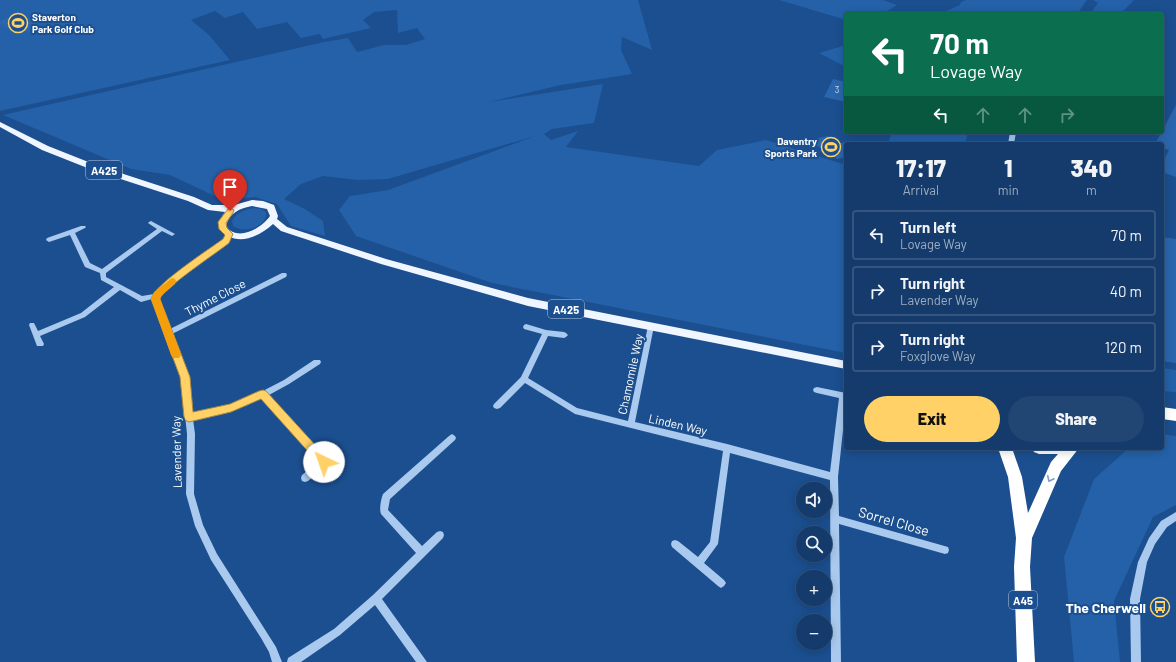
<!DOCTYPE html>
<meta charset="utf-8">
<style>
body{margin:0;font-family:Barlow,sans-serif;background:#214673;color:#f1f3f6;height:100vh;display:flex;flex-direction:column;font-size:15px;white-space:nowrap}
*{box-sizing:border-box;margin:0}
p{font-size:13px;color:#9dadc1}
.icon{flex:none;width:22px;height:22px;fill:none;stroke:currentColor;stroke-width:2;stroke-linecap:round;stroke-linejoin:round}
.map{position:relative;flex:1;overflow:hidden}
.side{position:absolute;left:844px;top:142px;width:320px;height:308px;display:flex;flex-direction:column;background:#143b6b;border-radius:4px;box-shadow:0 2px 10px #0003,0 0 0 1px #33557e}
.side>*{flex:none}
.guide{position:absolute;left:844px;top:12px;width:320px;height:122px;border-radius:4px;box-shadow:0 2px 10px #0003,0 0 0 1px #33557e;background:#0b6e4f;color:#fff;overflow:hidden}
.tools{position:absolute;left:796px;top:482px;display:grid;gap:8px}
.tools a{display:grid;place-items:center;width:36px;height:36px;border-radius:50%;background:#143b6b;box-shadow:0 2px 10px #0003,0 0 0 1px #33557e;font-size:20px}
.pin{position:absolute;display:grid;place-items:center;width:34px;height:34px;color:#fff;margin:-41px -17px;border-radius:50% 50% 50% 0;rotate:-45deg;box-shadow:0 0 4px #0007}
.pin .icon{rotate:45deg}
.me{position:absolute;width:44px;margin:-22px;rotate:318deg;stroke-linejoin:round;filter:drop-shadow(0 0 3px #0008)}
.turn{display:flex;align-items:center;gap:14px;height:84px;padding:0 20px;font-size:18px}
.turn .icon{width:52px;height:52px;stroke-width:2.5}
.turn b{display:block;font-size:28px;line-height:34px}
.lanes{display:flex;align-items:center;height:38px;padding:0 20px;background:#0003;justify-content:center;gap:20px;direction:ltr}
.lanes .off{opacity:.35}
.eta{display:flex;justify-content:space-evenly;align-items:center;height:68px;text-align:center}
.eta b{font-size:24px;font-weight:800;line-height:28px}
.action{display:flex;gap:8px;margin-top:auto;padding:8px 20px}
.action a{flex:1;height:46px;border-radius:24px;background:#ffd166;color:#111;font-size:16px;font-weight:800;line-height:46px;text-align:center}
.action a+a{background:#214673;color:#f1f3f6}
ul{padding:0;list-style:none}
li{display:flex;align-items:center;gap:12px;height:50px;margin:0 8px 6px;padding:0 12px;border:2px solid #33557e;border-radius:4px}
li div{flex:1}
li b{display:block;font-size:15px}
li em{font-style:normal}
.map>svg:first-child{display:block}
.green{fill:#2461a8}
.building{fill:#2a66ad}
.lines{fill:none;stroke-linecap:round;stroke-linejoin:round}
.minor{fill:#a9c9ee;fill-rule:evenodd}
.major{fill:#f0f6ff;fill-rule:evenodd}
.highway{fill:#fff;fill-rule:evenodd}
.oneway{stroke:#829ec1}
.route{fill:#ffd166;stroke:#a68842}
.slow{fill:#f59e0b}
.labels{text-anchor:middle;dominant-baseline:central;stroke-width:4;stroke-linejoin:round;paint-order:stroke}
.far-number-label{font-size:9px;fill:#cad9ea}
.far-poi-label{font-size:10px;font-weight:bold;fill:#fff;stroke:#1b4f8f;text-anchor:start}
.shield{fill:#1b4f8f;stroke:#bbcadd;stroke-width:1}
.shield-label{font-size:11px;font-weight:bold;fill:#fff}
.street-label{font-size:12px;fill:#fff;stroke:#1b4f8f}
.near-street-label{font-size:14px;fill:#fff;stroke:#1b4f8f}
.near-poi-label{font-size:14px;font-weight:bold;fill:#fff;stroke:#1b4f8f;text-anchor:end}
</style>
<div class="map">
<svg width="1176" height="662" viewBox="0 0 1176 662">
<rect width="100%" height="100%" fill="#1b4f8f"/>
<path class="green" d="M0,0h638l14,50 -30,-13 -1,13 11,24 -71,11 -72,17 114,-18 -9,39 -42,6 -8,5 7,6 27,-9 -12,16 133,19 18,-16 49,-10 80,25v188l-354,-70 -136,-47 -17,-26 11,-14 38,-6 147,-54 -147,43 -30,1 -35,-4 -22,8 -17,15 21,10 18,12 2,15 -34,-10 -14,-22 -22,-7 -32,3 -53,-25 -39,-6 -128,-54 321,-73 24,-4 9,14 27,-7h22l19,-6 -8,-11 -19,5 -1,-23 -23,2 -11,8 8,8 -48,11 -3,-5 -19,4 -14,-16 -30,7 -14,-17 -18,6 -10,-7 -24,9 18,15 21,25 -230,51z
M779,0h104l14,5 -11,7 4,2h-44v6z
M966,0h121l-10,14h-138l21,-9 1,-3z
M1093,0h41l-14,14h-30l8,-11z
M846,45v22l-27,-14z
M892,132h76l-3,12h-77z
M254,208l7,1 5,3c2,15 -22,22 -33,14l-1,-5c4,-9 13,-11 22,-13z
M1162,368l14,2v22l-14,-1z
M1162,434l14,2v69l-23,12 -39,84 6,61h-46l-10,-105 30,-78 35,-31h33z"/>
<path class="building" d="M18,14l19,9 -2,1 5,2 -19,8 -21,-10v-3z
M833,79l13,3v20l-22,-5z
M1176,105v72l-14,-5v-9l7,-13 -7,-2v-4h-7z
M828,136l8,8 10,-2v15l-9,2 -2,-2 -8,-1 -8,-10 -8,2 -7,-7z
M1162,237l14,2v124l-14,-2z"/>
<g class="lines">
<path class="minor" d="M1010,132h6l-2,12h-6z
M151,221l24,13 -3,2 -10,-5 -56,42v4l36,19 12,-2 20,-18 49,-36 4,-7h4l1,1 -4,9 -49,36 -20,18 -1,2 12,30 112,-56h4l1,2 -1,2 -114,57 17,43 4,36 38,-8 20,-8 33,-17 30,-20h6l1,2 -1,2 -31,20 -20,11 58,64 1,3 -1,3 -19,16 -3,1 -3,-1 -1,-3 1,-3 16,-13 -56,-64 -31,13 -38,8 2,15 -1,60 9,31 14,29 59,93 6,15h-10l-3,-10 -8,-14 -50,-78 -16,-34 -9,-32 1,-60 -6,-57 -29,-78 -11,3 -21,-12 -35,27 -45,19 4,8 -1,2h-6l-8,-21 1,-2h4l4,8 43,-18 33,-26 -13,-7 -1,-7 -15,-6 -15,-32 -21,7 -3,-2 1,-2 34,-12h4l1,1 -1,1 -10,5 15,30 12,6 55,-40 -9,-6 1,-1z
M651,323l2,1 1,2 -19,96 92,22 103,28 9,-74 -22,-5 -3,-1 -1,-2 1,-2 3,-1 29,6v9l-8,75 1,39 109,31 1,3 -1,3 -3,1 -106,-30 2,138h-10l-1,-182 -100,-27 -12,91 -14,19 20,17 2,3 -2,3 -3,2 -3,-2 -46,-39 -1,-3 1,-3 3,-1 3,1 20,16 12,-15 13,-91 -148,-37 -50,-31 -25,25 -3,1 -3,-1 -1,-2 1,-2 27,-27 21,-43 -18,-5 -1,-2 1,-2 2,-1 20,6 18,2 2,1 2,2 -2,2 -2,1 -16,-2 -20,42 49,30 51,13 20,-95 1,-2z
M452,434l3,2 1,2 -1,2 -65,59 -2,11 34,36 15,-14 3,-1 3,1 1,3 -1,3 -61,61 45,63h-11l-41,-57 -35,30 -39,27h-14l1,-4 46,-29 39,-34 43,-42 -35,-39c-2,-5 0,-15 2,-20l66,-58z
M1176,512v9l-9,6 -12,17 -8,18 -7,37 1,63h-10l-1,-63 8,-37 11,-24 12,-17z"/>
<path class="major" d="M0,122l48,24 48,19 98,32 18,8h22l18,-5 11,1 11,4 4,11 -1,3 10,8 99,32 142,39 318,63v8l-318,-63 -147,-42 -100,-33 -8,-7c-16,15 -41,24 -55,2l1,-5 6,-9 -17,-2 -20,-9 -98,-32 -48,-19 -42,-23zM252,206l15,3 3,7c-9,13 -33,26 -44,10 3,-13 14,-18 26,-20z"/>
<path class="highway" d="M1162,407l14,2v12l-14,-2z
M998,448h14l10,29 6,36 23,-51 7,-8h-19l-5,-2 -2,-4h47l-18,23 -29,67 -2,29 5,95h-18l-3,-95 2,-29 -8,-61z"/>
</g>
<defs><path id="oneway-chevron" d="M-2-3.5L2.5 0L-2 3.5" fill="none" stroke-width="1.6" stroke-linecap="round" stroke-linejoin="round"/></defs>
<use class="oneway" href="#oneway-chevron" transform="translate(1050 479) rotate(116)"/>
<path class="route" d="M228,209h5l1,2 -8,12 1,5 6,6 -4,9c-11,9 -67,46 -69,56l30,78 3,35 37,-8 29,-13 4,-1 3,1 62,68 2,3 -2,4 -4,1 -3,-1 -60,-67 -30,13 -42,10 -4,-2 -1,-3 -4,-40 -29,-78c4,-15 57,-49 72,-60l2,-4 -6,-6 -1,-7z"/>
<path class="slow" d="M172,278l3,1 1,2 -1,3 -14,12 -1,3 21,56 -2,3h-6l-2,-3 -20,-56 3,-7z"/>
<defs>
<g id="stadium-ring" transform="scale(1)"><circle r="9.5" fill="#1b4f8f" stroke="#ffd166" stroke-width="1.5"/><path d="M0-5a6.5 5 0 1 0 0 10a6.5 5 0 1 0 0-10ZM-3.5-1.8h7v3.6h-7Z" fill="#ffd166"/></g>
<g id="bus-ring" transform="scale(1)"><circle r="9.5" fill="#1b4f8f" stroke="#ffd166" stroke-width="1.5"/><path d="M-5-6H5V4H4V6H2V4H-2V6H-4V4H-5ZM-3.5-4V0h7V-4ZM-3.5 1.2v1.5H-2V1.2ZM2 1.2v1.5H3.5V1.2Z" fill="#ffd166"/></g>
</defs>
<g fill-rule="evenodd">
<use href="#stadium-ring" x="18" y="23"/>
<use href="#stadium-ring" x="831" y="147"/>
<use href="#bus-ring" x="1160" y="607"/>
</g>
<g class="labels">
<g class="far-number-label">
<text x="837" y="89">3</text>
</g>
<g class="far-poi-label">
<text x="32" y="17">Staverton<tspan x="32" dy="12">Park Golf Club</tspan></text>
<text x="817" y="141" text-anchor="end">Daventry<tspan x="817" dy="12">Sports Park</tspan></text>
</g>
<g class="shield">
<rect x="86" y="161" width="36" height="18" rx="3"/>
<rect x="548" y="300" width="36" height="18" rx="3"/>
<rect x="1009" y="591" width="28" height="18" rx="3"/>
</g>
<g class="shield-label">
<text x="104" y="170">A425</text>
<text x="566" y="309">A425</text>
<text x="1023" y="600">A45</text>
</g>
<g class="street-label">
<text transform="translate(215 297) rotate(-27)">Thyme Close</text>
<text transform="translate(630 374) rotate(-78)">Chamomile Way</text>
<text transform="translate(678 424) rotate(13)">Linden Way</text>
<text transform="translate(176 452) rotate(-91)">Lavender Way</text>
</g>
<g class="near-street-label">
<text transform="translate(894 521) rotate(16)">Sorrel Close</text>
</g>
<g class="near-poi-label">
<text x="1146" y="607">The Cherwell</text>
</g>
</g>
</svg>
<div class="tools">
<a><svg class="icon" aria-label="sound" viewBox="0 0 24 24"><path d="M4 9h4l5-4v14l-5-4H4zM17 9q2 3 0 6"/></svg></a>
<a><svg class="icon" aria-label="search" viewBox="0 0 24 24"><circle cx="10" cy="10" r="6"/><path d="M15 15l6 6"/></svg></a>
<a>+</a>
<a>−</a>
</div>
<div class="pin" style="left:230px;top:211px;background:#d93025"><svg class="icon" aria-label="arrive" viewBox="0 0 24 24"><path d="M6 21V4h12l-3 4 3 4H6"/></svg></div>
<svg class="me" style="left:324px;top:462px" viewBox="-20 -20 40 40"><circle r="19" fill="#fff"/><path d="M0-13L10 11 0 6-10 11z" fill="#ffd166"/></svg>
<div class="guide">
<div class="turn"><svg class="icon" aria-label="left" viewBox="0 0 24 24"><path d="M17 20v-9H6M10 6l-5 5 5 5"/></svg><div><b>70 m</b>Lovage Way</div></div>
<div class="lanes"><svg class="icon" aria-label="left" viewBox="0 0 24 24"><path d="M17 20v-9H6M10 6l-5 5 5 5"/></svg><svg class="icon off" aria-label="ahead" viewBox="0 0 24 24"><path d="M12 20V5M6 11l6-6 6 6"/></svg><svg class="icon off" aria-label="ahead" viewBox="0 0 24 24"><path d="M12 20V5M6 11l6-6 6 6"/></svg><svg class="icon off" aria-label="right" viewBox="0 0 24 24"><path d="M7 20v-9h11M14 6l5 5-5 5"/></svg></div>
</div>
<section class="side">
<div class="eta">
<div><b>17:17</b><p>Arrival</p></div>
<div><b>1</b><p>min</p></div>
<div><b>340</b><p>m</p></div>
</div>
<ul>
<li><svg class="icon" aria-label="left" viewBox="0 0 24 24"><path d="M17 20v-9H6M10 6l-5 5 5 5"/></svg><div><b>Turn left</b><p>Lovage Way</p></div><em>70 m</em></li>
<li><svg class="icon" aria-label="right" viewBox="0 0 24 24"><path d="M7 20v-9h11M14 6l5 5-5 5"/></svg><div><b>Turn right</b><p>Lavender Way</p></div><em>40 m</em></li>
<li><svg class="icon" aria-label="right" viewBox="0 0 24 24"><path d="M7 20v-9h11M14 6l5 5-5 5"/></svg><div><b>Turn right</b><p>Foxglove Way</p></div><em>120 m</em></li>
</ul>
<div class="action"><a>Exit</a><a>Share</a></div>
</section>
</div>
